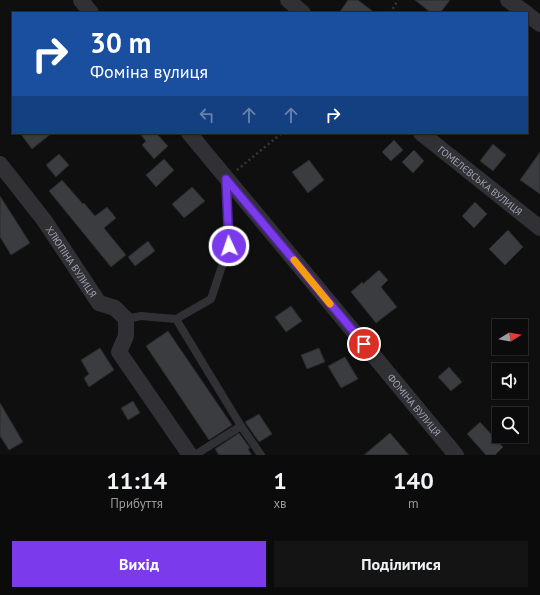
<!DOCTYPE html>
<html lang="uk">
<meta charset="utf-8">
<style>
body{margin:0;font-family:"PT Sans",sans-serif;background:#141415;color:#f1f3f6;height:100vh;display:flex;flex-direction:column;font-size:15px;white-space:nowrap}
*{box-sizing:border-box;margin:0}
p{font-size:13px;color:#9a9b9d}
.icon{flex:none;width:22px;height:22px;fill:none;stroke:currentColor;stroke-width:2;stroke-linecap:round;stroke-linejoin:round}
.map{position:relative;height:455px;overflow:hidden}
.drawer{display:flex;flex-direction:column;background:#0b0b0c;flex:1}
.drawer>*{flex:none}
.top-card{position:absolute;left:12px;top:12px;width:516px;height:122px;border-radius:0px;box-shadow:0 1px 3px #0004,0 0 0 1px #2b2b2d;background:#1a4fa0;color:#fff;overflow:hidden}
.needle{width:26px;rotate:79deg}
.controls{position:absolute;left:492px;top:319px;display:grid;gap:8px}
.controls a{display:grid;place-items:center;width:36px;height:36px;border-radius:0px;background:#0b0b0c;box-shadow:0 1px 3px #0004,0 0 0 1px #2b2b2d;font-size:20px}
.pin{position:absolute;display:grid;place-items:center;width:34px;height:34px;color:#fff;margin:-17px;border:2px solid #fff;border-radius:50%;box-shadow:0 1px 4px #0007}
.me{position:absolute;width:44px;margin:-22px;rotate:357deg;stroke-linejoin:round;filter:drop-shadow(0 0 3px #0008)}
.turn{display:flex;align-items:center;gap:14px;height:84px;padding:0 12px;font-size:18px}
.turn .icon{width:52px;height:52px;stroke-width:2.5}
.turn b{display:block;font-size:28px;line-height:34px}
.lanes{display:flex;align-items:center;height:38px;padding:0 12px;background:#0003;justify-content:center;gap:20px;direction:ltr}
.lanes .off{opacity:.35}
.eta{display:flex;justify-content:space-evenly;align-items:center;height:68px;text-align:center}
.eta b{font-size:24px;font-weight:600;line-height:28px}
.button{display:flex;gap:8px;margin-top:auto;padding:8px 12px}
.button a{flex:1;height:46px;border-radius:0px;background:#7c3aed;color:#fff;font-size:16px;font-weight:600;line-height:46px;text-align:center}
.button a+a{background:#141415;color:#f1f3f6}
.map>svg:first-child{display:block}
.building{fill:#3b3c40;stroke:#29292c}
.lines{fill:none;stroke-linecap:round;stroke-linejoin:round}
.path{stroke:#36373c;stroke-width:2.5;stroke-dasharray:2 3;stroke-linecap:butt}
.lane{stroke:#303035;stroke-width:8}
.street{stroke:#303035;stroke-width:16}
.route-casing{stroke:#51269a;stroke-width:10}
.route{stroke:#7c3aed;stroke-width:7}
.slow{stroke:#f59e0b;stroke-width:7}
.labels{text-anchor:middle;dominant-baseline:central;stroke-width:3;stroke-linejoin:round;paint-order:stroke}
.street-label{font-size:10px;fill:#9fa4b2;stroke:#0a0a0b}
</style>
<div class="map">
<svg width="540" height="455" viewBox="0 0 540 455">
<rect width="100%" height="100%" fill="#0f0f10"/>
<path class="building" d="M348,0h10l17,13h-36z
M415,0h35l-10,13h-9z
M20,133h32l-20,16z
M139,133h17l12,13 -14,13 -12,-14 4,-4z
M394,140l9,10 -12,11 -9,-9z
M493,144l13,11 -13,16 -13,-10z
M414,150l10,11 -11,12 -11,-11z
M540,152v42l-20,-14z
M59,154l10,11 -13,12 -10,-12z
M164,159l10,11 -18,17 -10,-12z
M309,160l15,20 -16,13 -16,-21z
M62,180l21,24 1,-1 11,13 12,-9 9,11 -12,10 22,27 -15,12 -62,-76z
M192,187l13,14 -21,17 -12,-14z
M0,196l30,47 -19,12 -11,-18z
M475,202l12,12 -13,14 -12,-12z
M508,230l15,17 -18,18 -16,-16z
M148,241l7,10 -20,15 -7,-9z
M379,270l9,10 -7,7 16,20 -21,16 -25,-31 11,-10 1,2z
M291,306l11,15 -16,11 -11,-15z
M168,331l64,94 -23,15 -63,-94z
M100,348l14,22 -25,17 -5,-9 5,-4 -8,-14z
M319,348l6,14 -18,7 -6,-14z
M345,357l13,22 -17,9 -13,-22z
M449,367l13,15 -11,9 -13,-14z
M133,401l7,12 -12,7 -7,-12z
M0,403l23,39 -14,8 -9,-14z
M259,414l13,20 -13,8 -14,-20z
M480,422l23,25 -8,8h-9l-19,-21z
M239,433l11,15 -2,1 4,6h-33l-4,-6z
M390,433l19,22h-45z"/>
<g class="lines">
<path class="path" d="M390,13l8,-13
M237,170l45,-37"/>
<path class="lane" d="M126,319l15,-3 35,3 35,-20 18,-54 -3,-64
M176,319l65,107 20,29
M195,455l46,-29"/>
<g class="street">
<path d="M81,0l10,13"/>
<path d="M288,0l15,13"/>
<path d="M508,0l18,13"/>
<path d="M527,14l13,10"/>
<path id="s1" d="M189,133l267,322"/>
<path id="s2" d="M421,133l119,95"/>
<path id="s3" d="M0,164l44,56 55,83 16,5 11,11v17l-7,16 71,103"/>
</g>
</g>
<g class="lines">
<g class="route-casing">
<path id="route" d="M229,246l-3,-67 138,165"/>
</g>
<use href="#route" class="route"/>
<path class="slow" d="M294,260l36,44"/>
</g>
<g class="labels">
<g class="street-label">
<text stroke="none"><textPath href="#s2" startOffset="76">ГОМЕЛЄВСЬКА ВУЛИЦЯ</textPath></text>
<text stroke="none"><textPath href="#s3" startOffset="121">ХЛЮПІНА ВУЛИЦЯ</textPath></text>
<text stroke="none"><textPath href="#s1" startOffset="353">ФОМІНА ВУЛИЦЯ</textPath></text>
</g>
</g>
</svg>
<div class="controls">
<a><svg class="needle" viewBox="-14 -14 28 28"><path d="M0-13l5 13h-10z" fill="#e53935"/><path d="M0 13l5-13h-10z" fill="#9a9b9d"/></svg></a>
<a><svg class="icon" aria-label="sound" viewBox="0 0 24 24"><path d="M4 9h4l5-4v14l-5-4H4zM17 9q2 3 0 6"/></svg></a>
<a><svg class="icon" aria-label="search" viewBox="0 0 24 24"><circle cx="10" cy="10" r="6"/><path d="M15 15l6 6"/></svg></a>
</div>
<div class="pin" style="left:364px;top:344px;background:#d93025"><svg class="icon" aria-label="arrive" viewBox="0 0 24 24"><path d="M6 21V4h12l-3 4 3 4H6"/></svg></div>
<svg class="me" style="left:229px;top:246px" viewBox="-20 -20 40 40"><circle r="17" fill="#7c3aed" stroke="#fff" stroke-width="3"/><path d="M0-11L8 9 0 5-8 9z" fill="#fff"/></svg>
<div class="top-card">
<div class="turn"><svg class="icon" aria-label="right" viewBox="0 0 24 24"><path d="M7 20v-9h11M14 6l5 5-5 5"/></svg><div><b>30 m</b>Фоміна вулиця</div></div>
<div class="lanes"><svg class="icon off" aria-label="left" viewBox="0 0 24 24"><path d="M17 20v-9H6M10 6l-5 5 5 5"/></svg><svg class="icon off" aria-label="ahead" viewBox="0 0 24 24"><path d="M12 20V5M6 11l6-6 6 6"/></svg><svg class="icon off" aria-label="ahead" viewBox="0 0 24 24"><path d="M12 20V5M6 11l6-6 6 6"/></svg><svg class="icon" aria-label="right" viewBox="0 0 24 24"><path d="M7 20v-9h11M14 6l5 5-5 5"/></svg></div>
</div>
</div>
<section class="drawer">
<div class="eta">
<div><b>11:14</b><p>Прибуття</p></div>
<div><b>1</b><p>хв</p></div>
<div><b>140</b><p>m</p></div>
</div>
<div class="button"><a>Вихід</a><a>Поділитися</a></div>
</section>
